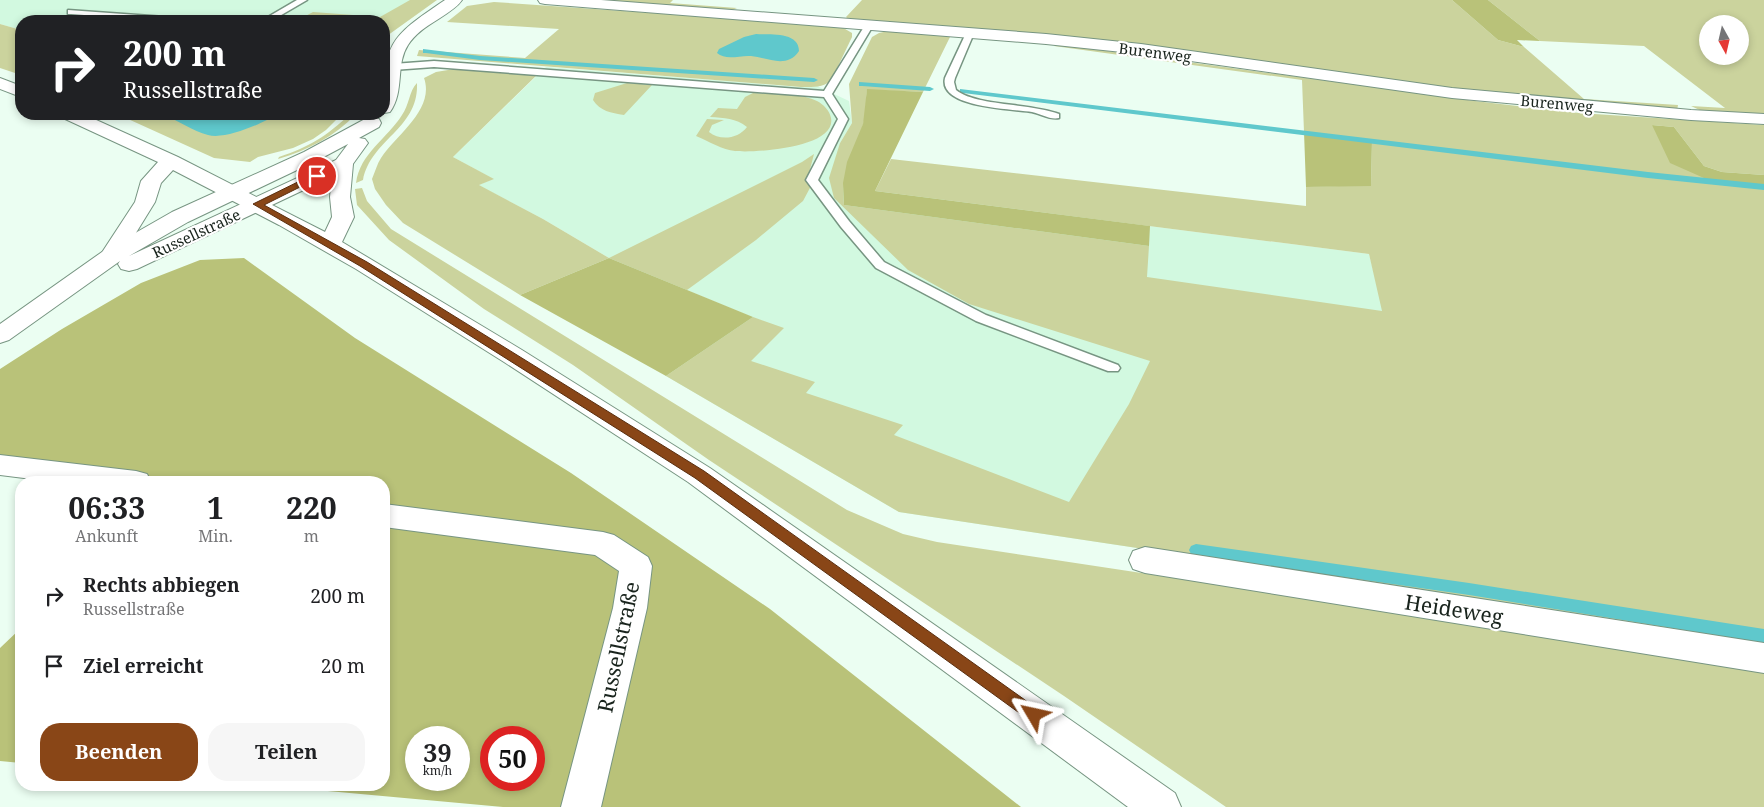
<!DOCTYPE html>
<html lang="de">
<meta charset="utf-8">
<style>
body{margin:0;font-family:"Noto Serif",serif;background:#f6f6f6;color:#202124;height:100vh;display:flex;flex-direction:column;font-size:19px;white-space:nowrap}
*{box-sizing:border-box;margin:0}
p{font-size:16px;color:#757577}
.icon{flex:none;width:28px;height:28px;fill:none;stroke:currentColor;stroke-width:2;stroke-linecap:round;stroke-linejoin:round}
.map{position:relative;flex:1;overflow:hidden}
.sheet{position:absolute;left:15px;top:476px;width:375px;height:315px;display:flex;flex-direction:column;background:#fff;border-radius:20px;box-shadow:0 2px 8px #0003}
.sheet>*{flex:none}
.top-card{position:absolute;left:15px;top:15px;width:375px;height:105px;border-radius:20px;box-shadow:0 2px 8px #0003;background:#202124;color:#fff;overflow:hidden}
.needle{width:32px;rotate:172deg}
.tools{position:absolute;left:1699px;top:15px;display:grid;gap:10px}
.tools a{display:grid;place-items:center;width:50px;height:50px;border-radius:50%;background:#fff;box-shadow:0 2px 8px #0003;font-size:25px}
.speed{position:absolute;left:405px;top:726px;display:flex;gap:10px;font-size:25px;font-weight:700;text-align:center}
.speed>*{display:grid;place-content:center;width:65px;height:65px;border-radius:50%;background:#fff;box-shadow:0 2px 8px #0003;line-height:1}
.speed small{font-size:12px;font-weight:400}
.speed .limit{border:8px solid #d22;background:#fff;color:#111}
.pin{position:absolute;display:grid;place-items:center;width:42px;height:42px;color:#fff;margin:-21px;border:2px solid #fff;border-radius:50%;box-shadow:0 1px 5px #0007}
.me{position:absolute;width:55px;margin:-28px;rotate:306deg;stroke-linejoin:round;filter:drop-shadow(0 0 4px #0008)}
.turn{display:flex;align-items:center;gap:18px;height:105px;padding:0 25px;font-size:22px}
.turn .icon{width:65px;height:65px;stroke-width:2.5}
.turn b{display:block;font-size:35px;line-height:42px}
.eta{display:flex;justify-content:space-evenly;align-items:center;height:85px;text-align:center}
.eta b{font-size:30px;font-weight:700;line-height:35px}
.primary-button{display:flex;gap:10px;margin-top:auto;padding:10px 25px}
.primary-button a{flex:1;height:58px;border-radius:20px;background:#894617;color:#fff;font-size:20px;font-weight:700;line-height:58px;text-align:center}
.primary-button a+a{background:#f6f6f6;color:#202124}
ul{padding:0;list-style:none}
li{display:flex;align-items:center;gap:15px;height:70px;padding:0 25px}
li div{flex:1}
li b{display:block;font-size:19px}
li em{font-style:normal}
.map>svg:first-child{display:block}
.built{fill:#d2f9e0}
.green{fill:#cbd39d;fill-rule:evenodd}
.forest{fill:#b9c279;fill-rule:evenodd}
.water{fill:#5fc8cc}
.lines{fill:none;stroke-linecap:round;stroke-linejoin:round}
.stream{fill:#5fc8cc;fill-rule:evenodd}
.service-casing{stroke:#779582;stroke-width:3}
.minor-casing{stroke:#779582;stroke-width:2}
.secondary-casing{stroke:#779582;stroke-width:2}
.service{fill:#fff;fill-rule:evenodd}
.minor{fill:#fff;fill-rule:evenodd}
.secondary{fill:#fff;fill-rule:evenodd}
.route{fill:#894617;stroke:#592e0f}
.labels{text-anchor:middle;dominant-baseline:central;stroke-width:4.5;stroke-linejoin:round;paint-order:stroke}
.far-street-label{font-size:15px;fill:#19241d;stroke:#fff}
.near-street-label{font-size:21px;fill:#19241d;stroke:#fff}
</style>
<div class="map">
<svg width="1764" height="807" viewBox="0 0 1764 807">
<rect width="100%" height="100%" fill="#ebfef2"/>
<path class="built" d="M0,0h419l-35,21h-363v9l-21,-6z
M546,67l255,20 16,-1 32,15 3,22 -12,20 35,48 494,63 86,342 -556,-84 -233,-136 86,-59 -143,-59 -66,-39 -65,-34 15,-6 -40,-22z"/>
<path class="green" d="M410,0h27l-53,38v-17h-88l17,-9 67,5z
M585,0h88l-3,3 67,5 -8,3z
M862,0h590l46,40 26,7 60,52 94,6 -1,6 -80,-6 -748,-85 -3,-3z
M1488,0h276v116l-58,-3 -15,-7 34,2 -81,-62 -104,-5zM1708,24h32v32h-32z
M494,2l346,24 12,7v4l-20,42c-7,9 -19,8 -31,8l-384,-31 2,-6 106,8 34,-29 -112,-7 20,-16z
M0,24l21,6v45l-21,-7z
M888,31l72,4v2h-10l-27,55 -56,-2c-1,11 -1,24 -4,35 -10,34 -22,41 -19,80l305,41 -2,31 235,34 -13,-57 -494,-63 16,-32 415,47v-19l65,-2 1,-44 -68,-9 -2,-52 -248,-34 2,-2 419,57 104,12 185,12v50l-42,-3 -18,-6 -30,-39 -22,-2 61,57 51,5v462l-309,-53 -556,-84 -233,-136 87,-59 31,11 -33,33 64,21 -9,11 97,32 -9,10 175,67 60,-98 21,-43 -181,-57 -61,-34 -74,-72 -5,-20 11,-35 12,-20 -3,-39 23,-47 7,-4z
M466,67l72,7 -85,83 41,22 -15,6 64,34 66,39 193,-96 12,-8 -6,23 3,9 -8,15 -47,39 -69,50 -78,-32 -89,37 -117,-72 -17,-18 -11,-16 -3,-10c3,-7 5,-15 9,-21 16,-24 54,-49 43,-80l12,-6z
M417,83c2,46 -46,56 -54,97l-7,3c4,-30 31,-44 46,-68 7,-9 7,-24 15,-32z
M627,83l25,2 -28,30c-13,-2 -24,-4 -31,-15l2,-7z
M753,93c18,1 48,0 64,8 6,3 13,10 14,17 6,30 -76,35 -96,33 -12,-1 -27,-10 -39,-15l11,-17 17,1 -12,5 -3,7c11,9 29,7 38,-5 -11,-9 -23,-9 -37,-10l8,-9 19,1 8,-12z
M117,114h225l-16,16 -13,9 -20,9 -35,9 -8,5 -36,-4z
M350,114h6c-22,23 -48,36 -78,45l1,-2c30,-10 48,-21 71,-43z
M362,188l5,13 24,28 456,281 56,24 34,8 827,125v140h-538l-162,-111 -355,-236 -136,-95 -89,-56 -95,-69 -32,-35 -2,-16z"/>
<path class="forest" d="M1452,0h36l52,41 -23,-1 7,7 -26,-7z
M867,89l56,3 -48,99 275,35 -1,20 -305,-41 -1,-22 4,-21 16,-38z
M1652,125l22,2 30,39 18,6 42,3v12l-51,-5 -43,-19z
M1304,132l68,9 -1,45 -65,1z
M244,258l111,80 216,135 199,136 251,198h-518l-241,-22h122v-303h-297l-87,-11v-102l62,-40 79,-46 59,-23zM416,738h43v42h-43zM491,738h43v42h-43z
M609,258l144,59 -87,59 -146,-81z
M21,628v135l-21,-2v-113z"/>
<path class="water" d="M756,34c13,1 43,-3 43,17 -12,18 -31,7 -48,5 -11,-1 -25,5 -34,-3l2,-4 25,-12z
M162,114h116c-15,9 -52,26 -70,21 -15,-4 -31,-15 -46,-21z"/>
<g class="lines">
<path class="stream" d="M423,49l57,7 334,22 4,2 -4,2 -334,-22 -54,-7h-3z
M859,82l71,5 4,2 -4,2 -68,-5h-3z
M960,89l688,83 116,12v6l-116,-12 -685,-85h-3z
M1196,544l273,39 295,46v14l-295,-48 -273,-39 -5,-2 -2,-4 2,-4z"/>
<g class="service-casing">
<path id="service" d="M297,0h10l-36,21h-10z
M68,10l125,9 4,2h-34l-92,-7h-3z
M867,22l7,2 -42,70 16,25 -30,61 31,41 35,41 102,53 132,50 2,3 -2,3h-10l-132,-50 -100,-53 -35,-41 -35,-47 32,-61 -14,-22 -390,-30 -41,3 -5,-3 5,-3 41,-3 390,30z
M967,31l7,2 -19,45 -1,4 2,8c19,16 75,13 103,24v4c-9,2 -18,-4 -27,-6 -19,-3 -94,-4 -87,-34z"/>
</g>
<g class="minor-casing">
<path id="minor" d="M445,0h17c-11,16 -41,24 -54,45 -13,20 -3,46 -18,67l-6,1c0,-70 3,-74 61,-113z
M538,0h63l445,34 95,10 311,44 239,22 73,4v10l-73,-4 -239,-22 -311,-44 -95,-10 -501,-40 -5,-1z
M372,117l7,2 2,4 -2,4 -20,11 6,1 3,4 -18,25 -213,101 -8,2 -8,-2 -3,-5 2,-3 -111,79 -9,3v-19l102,-72 70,-40 132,-60 61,-33zM348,144l-12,16 -207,96 59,-34 130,-62z
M0,455l136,16 11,3 4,8h-95l-56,-7z
M384,504l219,28 11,3 34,22 4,9 -5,42 -46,199h-40l52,-199 6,-37 -24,-16 -211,-28z
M1145,547l619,96v30l-619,-100 -12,-4 -4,-9 4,-9z"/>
</g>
<g class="secondary-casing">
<path id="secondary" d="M0,78l21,8v11l-21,-8z
M60,114h23l95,43 147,75 7,-15 -2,-20 3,-33 3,-4 7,-2 7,2 3,4 -3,33 4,20 -12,25 180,108 188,118 465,325 6,14h-53l-440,-325 -184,-120 -148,-93 -77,-44 -106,-55 -12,13 -6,19 -37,60 -8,2 -8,-2 -3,-5 36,-55 6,-21 17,-19 -95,-44z"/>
</g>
<use href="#service" class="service"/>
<use href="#minor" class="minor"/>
<use href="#secondary" class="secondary"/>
</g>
<path class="route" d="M314,174l8,2 -58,29 103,57 337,209 335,239 3,5 -3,5 -5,2 -5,-2 -334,-242 -335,-212 -107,-62z"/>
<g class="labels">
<g class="far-street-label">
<text transform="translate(1155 52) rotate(7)">Burenweg</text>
<text transform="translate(1557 103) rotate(5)">Burenweg</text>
<text transform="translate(196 233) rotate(-25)">Russellstraße</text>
</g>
<g class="near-street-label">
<text transform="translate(1454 609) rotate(9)">Heideweg</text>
<text transform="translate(618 647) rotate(-78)">Russellstraße</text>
</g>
</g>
</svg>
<div class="tools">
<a><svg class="needle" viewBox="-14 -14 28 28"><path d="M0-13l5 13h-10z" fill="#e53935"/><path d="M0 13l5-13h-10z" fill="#757577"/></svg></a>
</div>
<div class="speed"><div>39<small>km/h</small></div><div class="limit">50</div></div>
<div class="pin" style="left:317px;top:176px;background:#d93025"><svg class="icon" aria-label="arrive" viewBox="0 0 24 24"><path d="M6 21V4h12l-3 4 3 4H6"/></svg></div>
<svg class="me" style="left:1034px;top:715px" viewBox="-20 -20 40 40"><path d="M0-17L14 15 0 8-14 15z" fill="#894617" stroke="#fff" stroke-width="4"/></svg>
<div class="top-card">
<div class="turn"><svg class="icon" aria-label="right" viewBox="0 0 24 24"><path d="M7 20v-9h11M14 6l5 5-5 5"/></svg><div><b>200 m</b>Russellstraße</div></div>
</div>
<section class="sheet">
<div class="eta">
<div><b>06:33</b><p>Ankunft</p></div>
<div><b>1</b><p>Min.</p></div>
<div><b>220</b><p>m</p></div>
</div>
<ul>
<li><svg class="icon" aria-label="right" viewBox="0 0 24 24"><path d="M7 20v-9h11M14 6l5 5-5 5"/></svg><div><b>Rechts abbiegen</b><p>Russellstraße</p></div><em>200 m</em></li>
<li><svg class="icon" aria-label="arrive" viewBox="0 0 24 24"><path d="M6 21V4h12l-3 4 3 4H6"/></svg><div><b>Ziel erreicht</b></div><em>20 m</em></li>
</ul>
<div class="primary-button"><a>Beenden</a><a>Teilen</a></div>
</section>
</div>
